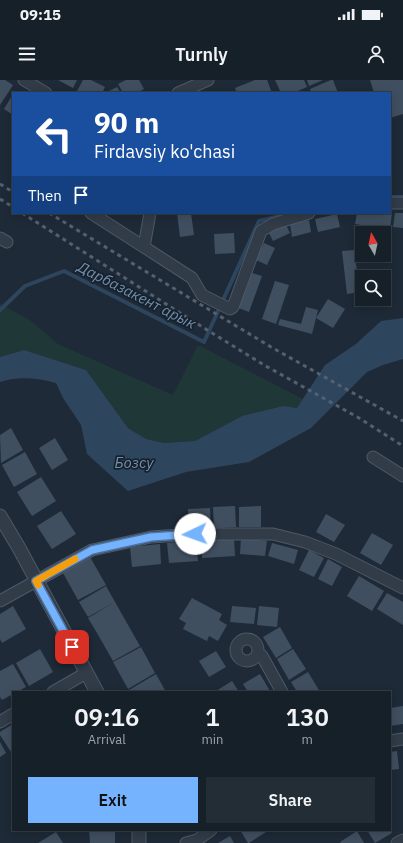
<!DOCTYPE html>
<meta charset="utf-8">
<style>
body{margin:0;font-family:"IBM Plex Sans",sans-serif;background:#232d35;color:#f1f3f6;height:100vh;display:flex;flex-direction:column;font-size:15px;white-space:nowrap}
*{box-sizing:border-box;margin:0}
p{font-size:13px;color:#9ea3a8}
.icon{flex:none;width:22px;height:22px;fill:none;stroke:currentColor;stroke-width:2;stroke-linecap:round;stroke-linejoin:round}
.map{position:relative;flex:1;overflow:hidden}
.panel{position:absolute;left:12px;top:611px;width:379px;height:140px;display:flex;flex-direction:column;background:#162029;border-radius:0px;box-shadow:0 2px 10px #0003,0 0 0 1px #353e46}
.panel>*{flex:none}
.hud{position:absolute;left:12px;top:12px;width:379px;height:122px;border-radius:0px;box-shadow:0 2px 10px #0003,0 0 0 1px #353e46;background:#1a4fa0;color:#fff;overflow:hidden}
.needle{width:26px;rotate:351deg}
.buttons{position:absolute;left:355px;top:146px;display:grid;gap:8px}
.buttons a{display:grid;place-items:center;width:36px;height:36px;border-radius:0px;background:#162029;box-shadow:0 2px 10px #0003,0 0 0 1px #353e46;font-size:20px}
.pin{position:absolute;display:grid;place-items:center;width:34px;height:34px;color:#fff;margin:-17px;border-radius:8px;box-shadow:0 2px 6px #0006}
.me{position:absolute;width:44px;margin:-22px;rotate:267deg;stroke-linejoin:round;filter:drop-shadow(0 0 3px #0008)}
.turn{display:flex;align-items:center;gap:14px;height:84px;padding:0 16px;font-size:18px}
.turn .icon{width:52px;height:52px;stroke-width:2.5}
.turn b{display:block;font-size:28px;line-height:34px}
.then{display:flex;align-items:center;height:38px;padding:0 16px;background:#0003;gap:8px;font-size:15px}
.eta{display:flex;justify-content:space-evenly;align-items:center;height:68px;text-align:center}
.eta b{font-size:24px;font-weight:600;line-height:28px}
.action{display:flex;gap:8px;margin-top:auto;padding:8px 16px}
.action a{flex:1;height:46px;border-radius:0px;background:#76b3ff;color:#111;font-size:16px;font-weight:600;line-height:46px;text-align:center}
.action a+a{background:#232d35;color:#f1f3f6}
.status{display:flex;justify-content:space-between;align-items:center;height:28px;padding:0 20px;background:#162029;direction:ltr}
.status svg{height:11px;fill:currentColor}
header{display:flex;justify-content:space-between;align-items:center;height:52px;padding:0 16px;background:#162029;font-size:18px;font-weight:600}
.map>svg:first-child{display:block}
.green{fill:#203738}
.water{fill:#2e455e}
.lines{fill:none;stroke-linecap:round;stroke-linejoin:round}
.stream{stroke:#2e455e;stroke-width:4}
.building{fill:#404f60}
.minor-casing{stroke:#4f5966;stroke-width:13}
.tertiary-casing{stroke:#4f5966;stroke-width:15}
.minor{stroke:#313c48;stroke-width:11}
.tertiary{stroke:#313c48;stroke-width:13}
.rail{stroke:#53606f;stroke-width:3;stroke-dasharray:4 4;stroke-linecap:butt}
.route-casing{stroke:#4d74a6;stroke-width:10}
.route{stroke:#76b3ff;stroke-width:7}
.slow{stroke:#f59e0b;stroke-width:7}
.labels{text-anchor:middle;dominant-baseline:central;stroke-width:3.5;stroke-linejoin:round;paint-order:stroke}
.water-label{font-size:15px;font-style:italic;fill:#718fb0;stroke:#17212c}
</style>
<div class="status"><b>09:15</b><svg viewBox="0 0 49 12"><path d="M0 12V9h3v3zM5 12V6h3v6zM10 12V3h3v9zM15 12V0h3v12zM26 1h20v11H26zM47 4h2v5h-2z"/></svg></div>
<header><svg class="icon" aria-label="menu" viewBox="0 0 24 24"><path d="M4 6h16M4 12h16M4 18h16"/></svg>Turnly<svg class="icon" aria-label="person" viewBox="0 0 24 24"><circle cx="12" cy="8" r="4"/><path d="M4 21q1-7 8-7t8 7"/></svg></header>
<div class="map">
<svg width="403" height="763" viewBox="0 0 403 763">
<rect width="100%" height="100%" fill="#1e2a37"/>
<path class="green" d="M0,224l30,16 28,24 115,51 25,-50 105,54 -6,9 -14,-2 -41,10 -47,25 -31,2 -18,-4 -18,-11 -42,-58 -62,-20 -24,7z"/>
<path class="water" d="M403,238v41l-20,6 -16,7 -56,56 -62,34 -63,10 -58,19 -41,-37 -6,-29 -18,-27 -7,-15c-19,-5 -37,-7 -56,-1v-25l24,-7 62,20 42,58 18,11 18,4 31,-2 47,-25 41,-10 14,2 28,-43 31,-21 25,-23z"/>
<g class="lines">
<path class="stream" d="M390,117h13
M0,230l25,-24 39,-15 140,71 55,-121 26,-6"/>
</g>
<path class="building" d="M0,0h5l8,5 -13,20z
M58,0h19l-4,8z
M83,0h8l14,7 -3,6h-22l-3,-2z
M126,0h13l5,9 -8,4h-13l-5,-9z
M255,0h12l5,13h-35l-2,-5z
M275,0h29l3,7 -14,6h-12z
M307,0h16l-14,6z
M331,0h2l5,13h-27l-1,-4z
M370,0h33v34l-13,4v-25h-16z
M117,7l4,6h-16z
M13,14v21l-9,-6z
M177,133h14l3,22 -14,2z
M357,133h35l-2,16 -35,-5z
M395,133h8v15l-10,-1z
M337,134l3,13 -22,5 -3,-13z
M309,140l2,12 -19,5 -2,-13z
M285,143l5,10 -17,8 -5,-10z
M234,153l1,20 -20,1 -1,-20z
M264,163l11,5 -8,17 -11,-5z
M354,170l6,42 -13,2 -5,-43z
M249,192l13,4 -13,36 -13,-5z
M275,201l14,4 -13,39 -14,-5z
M328,219l17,10 -12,19 -17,-10z
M306,227l12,3 -6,24 -34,-9 2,-6 21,5z
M11,348l12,22 -22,13 -1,-28z
M55,358l13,22 -16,10 -13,-22z
M25,372l12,22 -23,13 -12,-22z
M41,397l15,24 -24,15 -15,-24z
M235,426l1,21 -22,1 -1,-21z
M261,426v21h-22v-20z
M210,428l1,20 -22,1 -1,-20z
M61,431l15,23 -24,15 -15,-23z
M326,434l19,11 -11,17 -18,-10z
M372,453l21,12 -12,20 -21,-12z
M234,458l1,18 -33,2 -1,-18z
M241,458l26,3 -2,15 -25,-2z
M196,461l2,20 -29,2 -2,-20z
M272,463l26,7 -4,14 -26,-8z
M160,464l1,20 -29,3 -2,-20z
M309,470l15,8 -10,19 -15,-7z
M90,477l16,28 -28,15 -15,-27z
M328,479l14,8 -10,19 -14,-7z
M359,496l25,15 -12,20 -25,-15z
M106,506l9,16 -27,15 -9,-15z
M387,513l16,9v23l-26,-16z
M192,518l30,16 -3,6 8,5 -9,16 -9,-5 -2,5 -24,-12 3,-6 -7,-4z
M115,522l25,44 -27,15 -16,-28 15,-9 -15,9 -9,-15z
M13,526l13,23 -24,14 -2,-4v-25z
M232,526l24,2 -2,16 -24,-2z
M259,526l20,2 -2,19 -20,-2z
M280,547l12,21 -16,10 -13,-21z
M141,567l14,26 -27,16 -15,-27z
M40,569l13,23 -24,14 -13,-23z
M293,569l13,20 -17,11 -12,-21z
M216,571l10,16 -17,10 -10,-16z
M13,584l13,23 -9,5h-4v2l-11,6 -2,-3v-26z
M308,592l12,20h-23l-6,-10z
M156,594l10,18h-36l-1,-2z
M260,594l10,17 -3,1h-19l-5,-8z
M232,601l7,11h-22l-1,-1z
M403,626v18l-13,2v-18z
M13,644v27l-2,1 -11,-17v-3z
M0,662l6,11 -6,4z
M397,671l2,18 -9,1v-18z
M89,750h26v13h-25z
M240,750h29l-20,13h-1z
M367,750h23l2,3 -17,10z
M357,751l7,12h-23l-1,-1z
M56,752l7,11h-25z
M230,756l4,7h-16z"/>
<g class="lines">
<g class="minor-casing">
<path id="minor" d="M24,0l22,13
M178,13l30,-13
M390,123h13
M91,133l53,34
M150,133l-6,34 48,31 10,17 28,14 3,-2 28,-76 12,-7 36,-11
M0,158l7,4
M373,377l30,19
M0,521l92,-51 59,-13 44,-3h78l32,8 31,12 67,34
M236 570a11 11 0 1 1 22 0a11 11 0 1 1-22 0Z
M258,573l4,3 20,36
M53,612l33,-19
M0,642l13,-8
M390,661l13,-2
M186,763l11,-3 14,-10
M397,763l6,-3"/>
</g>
<g class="tertiary-casing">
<path id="tertiary" d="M0,436l19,32 78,144
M139,750v13"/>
</g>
<use href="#minor" class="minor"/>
<use href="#tertiary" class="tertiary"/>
<path class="rail" d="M0,104l13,8
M0,119l13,8
M22,133l182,115 60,37 95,53 44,28
M49,133l222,134 132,74"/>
</g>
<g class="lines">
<g class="route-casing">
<path id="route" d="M72,567l-36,-66 56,-31 59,-13 44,-3"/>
</g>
<use href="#route" class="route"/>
<path class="slow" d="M38,505l-2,-4 39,-22"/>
</g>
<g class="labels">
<g class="water-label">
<text transform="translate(137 215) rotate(27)">Дарбазакент арык</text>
<text x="134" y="382">Бозсу</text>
</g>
</g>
</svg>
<div class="buttons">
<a><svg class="needle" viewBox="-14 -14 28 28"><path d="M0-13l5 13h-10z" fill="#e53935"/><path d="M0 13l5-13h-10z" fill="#9ea3a8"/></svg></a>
<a><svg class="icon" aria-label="search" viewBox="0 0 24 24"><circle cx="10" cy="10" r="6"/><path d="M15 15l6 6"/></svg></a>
</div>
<div class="pin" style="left:72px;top:567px;background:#d93025"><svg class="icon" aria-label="arrive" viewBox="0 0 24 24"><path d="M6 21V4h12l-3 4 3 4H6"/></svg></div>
<svg class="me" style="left:195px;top:454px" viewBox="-20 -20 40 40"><circle r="19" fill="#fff"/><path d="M0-13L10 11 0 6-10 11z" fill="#76b3ff"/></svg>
<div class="hud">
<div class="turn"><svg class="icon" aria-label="left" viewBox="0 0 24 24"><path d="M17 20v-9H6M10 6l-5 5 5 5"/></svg><div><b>90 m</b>Firdavsiy ko'chasi</div></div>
<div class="then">Then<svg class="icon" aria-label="arrive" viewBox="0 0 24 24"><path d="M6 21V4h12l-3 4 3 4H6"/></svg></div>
</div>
<section class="panel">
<div class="eta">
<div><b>09:16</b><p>Arrival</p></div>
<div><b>1</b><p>min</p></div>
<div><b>130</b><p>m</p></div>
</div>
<div class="action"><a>Exit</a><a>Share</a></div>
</section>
</div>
